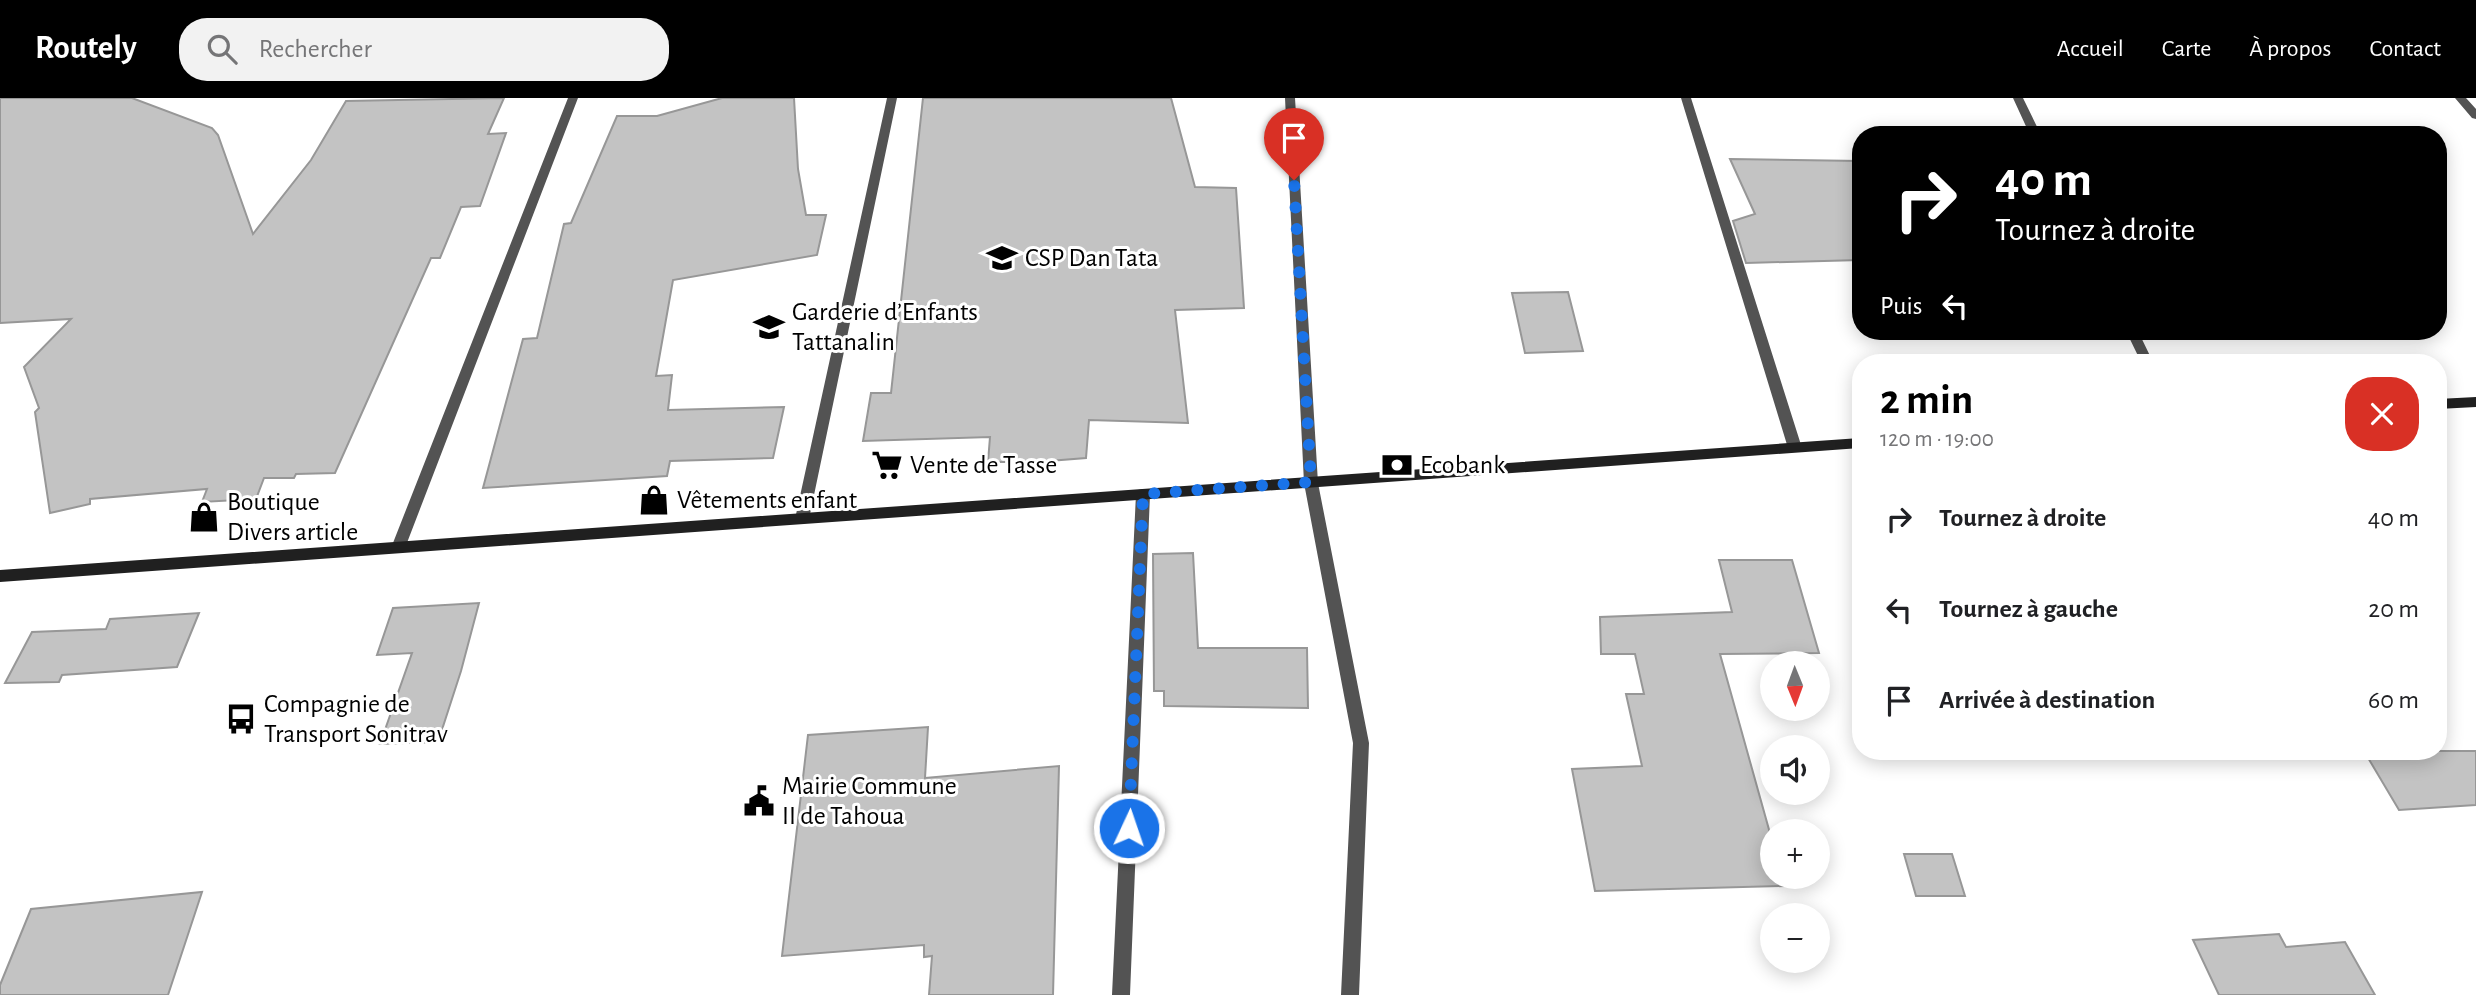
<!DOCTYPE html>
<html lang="fr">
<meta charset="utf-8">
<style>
body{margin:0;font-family:"Alegreya Sans",sans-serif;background:#f2f2f2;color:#202124;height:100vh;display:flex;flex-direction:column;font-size:26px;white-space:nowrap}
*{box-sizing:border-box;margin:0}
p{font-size:23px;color:#757577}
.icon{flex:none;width:38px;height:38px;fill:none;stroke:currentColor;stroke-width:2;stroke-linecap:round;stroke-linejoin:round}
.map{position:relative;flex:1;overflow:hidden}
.side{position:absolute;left:1852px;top:256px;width:595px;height:406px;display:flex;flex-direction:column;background:#fff;border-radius:28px;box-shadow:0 4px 18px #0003}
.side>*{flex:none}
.top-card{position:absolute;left:1852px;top:28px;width:595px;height:214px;border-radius:28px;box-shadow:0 4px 18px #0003;background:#000;color:#fff;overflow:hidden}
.needle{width:46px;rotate:179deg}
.buttons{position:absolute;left:1760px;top:553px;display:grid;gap:14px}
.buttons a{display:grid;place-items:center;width:70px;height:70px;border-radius:50%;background:#fff;box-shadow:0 4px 18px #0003;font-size:35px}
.pin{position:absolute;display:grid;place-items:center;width:60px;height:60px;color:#fff;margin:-72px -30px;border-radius:50% 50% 50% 0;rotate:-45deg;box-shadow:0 0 7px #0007}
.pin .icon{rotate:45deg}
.me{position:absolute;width:77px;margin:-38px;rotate:3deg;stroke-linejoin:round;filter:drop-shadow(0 0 5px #0008)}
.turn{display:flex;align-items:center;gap:24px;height:147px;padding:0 28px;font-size:32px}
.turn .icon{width:91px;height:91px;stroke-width:2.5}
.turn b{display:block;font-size:49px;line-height:60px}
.then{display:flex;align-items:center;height:66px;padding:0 28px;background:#0003;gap:14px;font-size:26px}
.round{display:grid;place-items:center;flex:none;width:74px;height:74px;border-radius:28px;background:#f2f2f2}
.headline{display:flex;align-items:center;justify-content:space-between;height:119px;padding:0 28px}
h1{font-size:42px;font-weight:700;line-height:52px;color:#000}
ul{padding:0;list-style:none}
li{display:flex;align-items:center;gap:21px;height:91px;padding:0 28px}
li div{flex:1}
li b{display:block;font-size:26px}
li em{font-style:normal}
header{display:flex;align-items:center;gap:42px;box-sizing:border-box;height:98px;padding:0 35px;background:#000;color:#fff}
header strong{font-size:33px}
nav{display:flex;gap:38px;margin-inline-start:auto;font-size:24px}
.search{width:490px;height:63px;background:#f2f2f2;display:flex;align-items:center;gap:18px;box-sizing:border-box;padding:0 24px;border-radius:28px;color:#757577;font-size:26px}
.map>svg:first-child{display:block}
.building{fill:#c3c3c3;stroke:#979797;stroke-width:2}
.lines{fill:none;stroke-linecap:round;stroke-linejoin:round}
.lane{fill:#535353;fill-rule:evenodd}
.street{fill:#535353;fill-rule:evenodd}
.secondary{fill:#202020;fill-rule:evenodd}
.route{stroke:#1a73e8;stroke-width:12;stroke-dasharray:0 21.6}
.labels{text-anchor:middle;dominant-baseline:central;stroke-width:6;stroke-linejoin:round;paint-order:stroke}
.poi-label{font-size:26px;fill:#000;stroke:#fff;text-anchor:start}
</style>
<header>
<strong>Routely</strong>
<div class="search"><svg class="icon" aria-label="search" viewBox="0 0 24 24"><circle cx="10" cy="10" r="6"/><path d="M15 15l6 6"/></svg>Rechercher</div>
<nav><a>Accueil</a><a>Carte</a><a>À propos</a><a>Contact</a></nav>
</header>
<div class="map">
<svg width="2476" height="897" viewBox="0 0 2476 897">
<rect width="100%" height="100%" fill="#fff"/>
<path class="building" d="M0,0h132l80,30 6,7 35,99 58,-74 35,-59 158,-3 -16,36 18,-1 -26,73 -19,1 -21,51h-9l-96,215 -39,1 -2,4h-30l-8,21 -54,3 5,-13 -117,10v5l-40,9 -15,-101 4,-4 -15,-41 47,-48 -71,4z
M722,0h72l4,71 8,46h20l-9,40 -144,25 -17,96 16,-1 -4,35 116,-3 -11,51 -103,3 -3,15 -184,12 40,-149 14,-1 27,-114 7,-1 46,-107h40z
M923,0h248l24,89 41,1 8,120 -69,2 13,113 -99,-3 -3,38 -50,4h-48l2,-25 -127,4 8,-48h20z
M1730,61l130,2v99l-114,3 -13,-42 22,-7z
M1568,194l15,59 -58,2 -13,-60z
M1193,455l5,95h109l1,60 -144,-2v-15h-10l-1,-137z
M1719,462h73l27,93 -99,1 53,190v33h9l2,9 -189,5 -23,-122 70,-3 -16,-72h18l-9,-40h-34l-1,-37 132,-5z
M479,505l-18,68 -23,71 -58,2 32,-91 -35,2 16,-47z
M199,515l-22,54 -115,8 -3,7 -54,1 27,-51 74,-3 4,-10z
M928,629l-3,51 134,-12 -6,229h-124l3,-39 -8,1v-12l-142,11 26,-221z
M2364,653h112v54l-77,5z
M1904,756h48l13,42h-49z
M202,794l-34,103h-168v-10l31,-76z
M2279,836l7,13 59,-5 30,53h-156l-26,-55z"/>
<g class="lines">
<path class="lane" d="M1311,380l7,5 51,260 -10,252h-18l12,-252 -49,-260z"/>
<path class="street" d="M568,0h10l-173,450 -2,4h-10l-2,-4z
M887,0h10l-88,421 -2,4h-10l-2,-4z
M1285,0h10l23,385 -7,5 -7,-5z
M1681,0h10l111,350 -2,4h-10l-2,-4z
M2013,0h10l18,37h-11z
M2455,0h11l10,11v10l-4,-1z
M2126,233h12l15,31h-12z
M1143,391l5,1 2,4 -20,501h-18l24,-501 2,-4z"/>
<path class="secondary" d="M2476,299v10l-38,2v-10z
M1860,340v10l-1860,134v-12z"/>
</g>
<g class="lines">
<path class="route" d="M1129,730l14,-334 168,-12 -17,-302"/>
</g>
<defs>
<g id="school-bare" transform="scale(2.415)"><path d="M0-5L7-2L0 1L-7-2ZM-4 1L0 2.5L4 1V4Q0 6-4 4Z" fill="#000" stroke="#fff" stroke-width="2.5" paint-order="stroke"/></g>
<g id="supermarket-bare" transform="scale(2.415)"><path d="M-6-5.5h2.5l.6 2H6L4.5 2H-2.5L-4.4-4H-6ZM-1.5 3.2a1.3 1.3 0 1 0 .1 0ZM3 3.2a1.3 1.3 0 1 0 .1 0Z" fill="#000" stroke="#fff" stroke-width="2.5" paint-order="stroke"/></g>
<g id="bank-bare" transform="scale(2.415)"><path d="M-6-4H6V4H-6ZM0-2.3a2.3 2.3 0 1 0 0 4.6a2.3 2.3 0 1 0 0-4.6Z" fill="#000" stroke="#fff" stroke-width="2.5" paint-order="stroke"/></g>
<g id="shop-bare" transform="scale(2.415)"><path d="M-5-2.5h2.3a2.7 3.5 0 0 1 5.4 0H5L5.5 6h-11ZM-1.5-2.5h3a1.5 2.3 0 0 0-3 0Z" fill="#000" stroke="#fff" stroke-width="2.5" paint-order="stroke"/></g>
<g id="bus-bare" transform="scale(2.415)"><path d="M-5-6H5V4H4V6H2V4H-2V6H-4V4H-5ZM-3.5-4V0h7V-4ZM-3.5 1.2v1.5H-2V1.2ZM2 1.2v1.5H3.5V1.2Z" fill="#000" stroke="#fff" stroke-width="2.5" paint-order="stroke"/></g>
<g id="civic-bare" transform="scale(2.415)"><path d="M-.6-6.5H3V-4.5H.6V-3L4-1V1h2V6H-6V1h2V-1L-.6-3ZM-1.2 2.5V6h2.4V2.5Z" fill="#000" stroke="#fff" stroke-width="2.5" paint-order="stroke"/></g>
</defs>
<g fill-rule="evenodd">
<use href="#school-bare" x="1002" y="160"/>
<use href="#school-bare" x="769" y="229"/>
<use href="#supermarket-bare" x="887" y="367"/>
<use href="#bank-bare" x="1397" y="367"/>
<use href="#shop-bare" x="654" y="402"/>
<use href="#shop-bare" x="204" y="419"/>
<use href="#bus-bare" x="241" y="621"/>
<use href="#civic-bare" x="759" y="703"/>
</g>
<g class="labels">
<g class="poi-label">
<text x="1025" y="160">CSP Dan Tata</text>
<text x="792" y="214">Garderie d’Enfants<tspan x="792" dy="30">Tattanalin</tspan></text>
<text x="910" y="367">Vente de Tasse</text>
<text x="1420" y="367">Ecobank</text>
<text x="677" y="402">Vêtements enfant</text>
<text x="227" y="404">Boutique<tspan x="227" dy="30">Divers article</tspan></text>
<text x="264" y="606">Compagnie de<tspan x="264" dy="30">Transport Sonitrav</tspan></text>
<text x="782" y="688">Mairie Commune<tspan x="782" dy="30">II de Tahoua</tspan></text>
</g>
</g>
</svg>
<div class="buttons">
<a><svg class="needle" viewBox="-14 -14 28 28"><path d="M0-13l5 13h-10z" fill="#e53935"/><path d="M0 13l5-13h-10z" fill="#757577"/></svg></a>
<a><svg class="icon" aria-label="sound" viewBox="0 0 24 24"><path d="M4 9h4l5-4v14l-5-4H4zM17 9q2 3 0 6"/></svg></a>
<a>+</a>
<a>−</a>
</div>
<div class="pin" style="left:1294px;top:82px;background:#d93025"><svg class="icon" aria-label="arrive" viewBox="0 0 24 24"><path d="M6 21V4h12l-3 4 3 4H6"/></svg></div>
<svg class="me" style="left:1129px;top:730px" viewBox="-20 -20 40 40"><circle r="17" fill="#1a73e8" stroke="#fff" stroke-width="3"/><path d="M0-11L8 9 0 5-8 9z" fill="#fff"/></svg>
<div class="top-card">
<div class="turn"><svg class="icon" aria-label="right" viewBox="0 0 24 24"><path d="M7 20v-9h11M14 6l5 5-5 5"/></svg><div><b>40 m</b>Tournez à droite</div></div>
<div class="then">Puis<svg class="icon" aria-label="left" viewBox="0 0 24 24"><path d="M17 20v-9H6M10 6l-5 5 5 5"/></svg></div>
</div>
<section class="side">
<div class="headline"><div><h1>2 min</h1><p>120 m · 19:00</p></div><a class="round" style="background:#d93025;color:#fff"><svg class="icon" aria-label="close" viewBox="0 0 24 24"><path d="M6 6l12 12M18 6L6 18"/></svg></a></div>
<ul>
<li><svg class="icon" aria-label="right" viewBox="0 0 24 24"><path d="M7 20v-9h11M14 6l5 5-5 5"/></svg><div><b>Tournez à droite</b></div><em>40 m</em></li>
<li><svg class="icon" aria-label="left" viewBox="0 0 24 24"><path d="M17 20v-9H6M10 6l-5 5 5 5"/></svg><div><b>Tournez à gauche</b></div><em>20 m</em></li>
<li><svg class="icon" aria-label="arrive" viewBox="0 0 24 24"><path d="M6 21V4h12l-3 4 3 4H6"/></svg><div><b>Arrivée à destination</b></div><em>60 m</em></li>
</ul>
</section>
</div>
